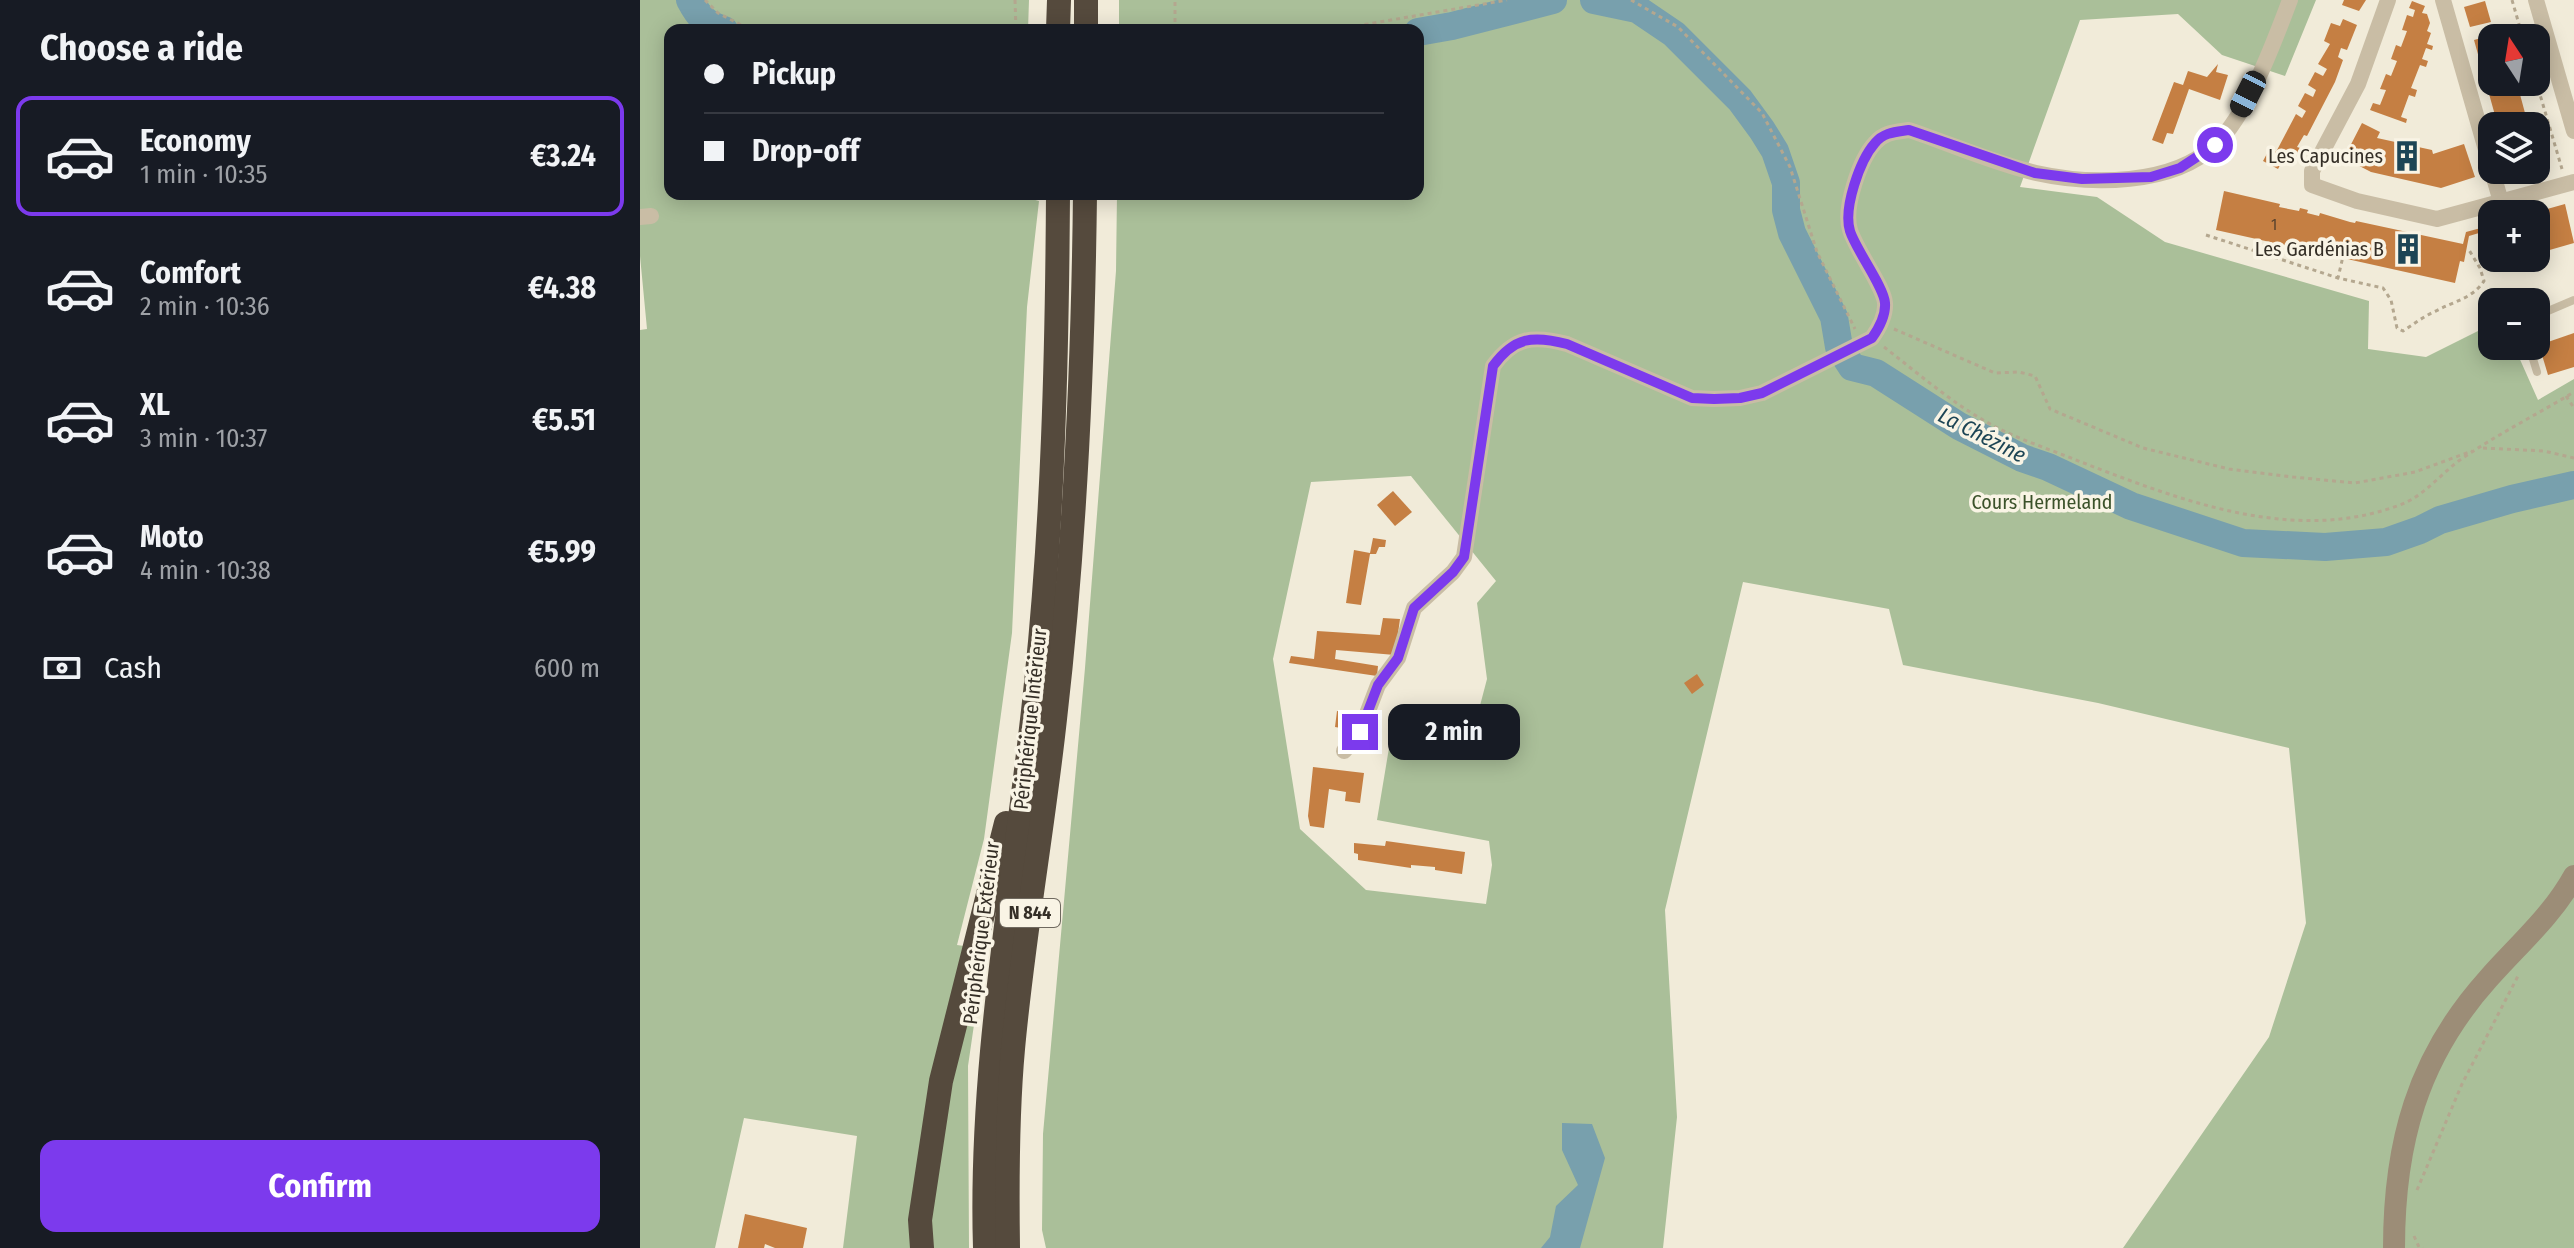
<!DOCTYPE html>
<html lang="en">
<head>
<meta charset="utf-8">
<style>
  :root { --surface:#171b24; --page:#20242c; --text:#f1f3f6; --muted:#9ea1a6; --line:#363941; --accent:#7c3aed }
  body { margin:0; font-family:"Fira Sans Condensed",sans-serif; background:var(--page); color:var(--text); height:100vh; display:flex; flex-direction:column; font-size:30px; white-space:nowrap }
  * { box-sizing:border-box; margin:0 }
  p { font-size:26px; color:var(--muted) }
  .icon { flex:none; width:44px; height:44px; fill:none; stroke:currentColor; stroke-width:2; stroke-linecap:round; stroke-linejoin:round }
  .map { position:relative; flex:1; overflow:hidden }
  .side { display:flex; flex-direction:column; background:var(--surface); width:640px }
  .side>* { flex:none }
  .banner { position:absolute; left:24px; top:24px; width:760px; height:176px; border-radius:16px; box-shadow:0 4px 20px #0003; display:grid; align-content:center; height:176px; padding:0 40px; background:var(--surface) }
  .needle { width:52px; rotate:348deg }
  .controls { position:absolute; left:1838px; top:24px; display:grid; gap:16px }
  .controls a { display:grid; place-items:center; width:72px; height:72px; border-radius:16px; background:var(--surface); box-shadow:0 4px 20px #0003; font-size:40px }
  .end { position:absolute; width:36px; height:36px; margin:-18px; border:10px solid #7c3aed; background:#fff; box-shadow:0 0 0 4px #fff }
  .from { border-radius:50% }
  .bubble { position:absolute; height:56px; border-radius:16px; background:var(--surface); box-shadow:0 4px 20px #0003; font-size:26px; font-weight:700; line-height:56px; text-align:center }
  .car { position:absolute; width:24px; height:48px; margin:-24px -12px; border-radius:10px; box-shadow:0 0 6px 2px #0007; background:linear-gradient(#222 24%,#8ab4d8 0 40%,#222 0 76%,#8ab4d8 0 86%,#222 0) }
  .banner b { display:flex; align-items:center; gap:28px; height:76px; font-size:30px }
  .banner b+b { border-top:2px solid var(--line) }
  .banner i { width:20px; height:20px; background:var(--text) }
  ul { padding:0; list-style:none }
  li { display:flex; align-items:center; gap:24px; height:120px; margin:0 16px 12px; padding:0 24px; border:4px solid transparent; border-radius:16px }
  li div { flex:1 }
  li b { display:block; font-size:30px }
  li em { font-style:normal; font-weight:700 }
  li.active { border-color:var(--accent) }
  li>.icon { width:72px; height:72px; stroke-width:1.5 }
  h2 { padding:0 40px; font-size:36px; line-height:96px }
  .pay { display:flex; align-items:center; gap:20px; height:88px; padding:0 40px; font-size:30px }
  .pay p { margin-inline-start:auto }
  .cta { display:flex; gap:16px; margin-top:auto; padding:16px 40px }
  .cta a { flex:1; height:92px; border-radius:16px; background:var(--accent); color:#fff; font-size:32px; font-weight:700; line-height:92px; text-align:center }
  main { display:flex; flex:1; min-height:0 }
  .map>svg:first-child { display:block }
  .green { fill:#aabf99; fill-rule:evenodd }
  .water { fill:#78a0ad }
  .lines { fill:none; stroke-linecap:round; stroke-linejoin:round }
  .river { stroke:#78a0ad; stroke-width:28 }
  .building { fill:#c57f43 }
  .path { stroke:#b4a78f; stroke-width:3; stroke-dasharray:4 4; stroke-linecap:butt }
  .lane { stroke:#c9bda5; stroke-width:8 }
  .street { stroke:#c9bda5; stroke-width:16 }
  .secondary { stroke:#9c8d77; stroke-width:22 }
  .highway { stroke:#554a3d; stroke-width:24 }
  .route { stroke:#7c3aed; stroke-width:10 }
  .labels { text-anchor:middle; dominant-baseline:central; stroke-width:7; stroke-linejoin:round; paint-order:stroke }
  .number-label { font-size:16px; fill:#58422d }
  .shield { fill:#f9f4e5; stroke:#6f695f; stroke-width:2 }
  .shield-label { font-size:18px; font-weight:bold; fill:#342e26 }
  .poi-label { font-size:20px; fill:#342e26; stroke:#f9f4e5; text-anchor:end }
  .park-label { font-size:20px; fill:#3b522a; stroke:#f9f4e5 }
  .street-label { font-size:20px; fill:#342e26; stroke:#f9f4e5 }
  .water-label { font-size:22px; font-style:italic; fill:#1d4555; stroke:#f9f4e5 }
</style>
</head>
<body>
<main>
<section class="side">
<h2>Choose a ride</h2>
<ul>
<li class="active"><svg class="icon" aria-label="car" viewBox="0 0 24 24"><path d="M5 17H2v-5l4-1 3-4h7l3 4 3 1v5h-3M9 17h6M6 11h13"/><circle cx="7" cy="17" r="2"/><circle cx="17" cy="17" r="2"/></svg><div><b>Economy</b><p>1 min · 10:35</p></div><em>€3.24</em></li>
<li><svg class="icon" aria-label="car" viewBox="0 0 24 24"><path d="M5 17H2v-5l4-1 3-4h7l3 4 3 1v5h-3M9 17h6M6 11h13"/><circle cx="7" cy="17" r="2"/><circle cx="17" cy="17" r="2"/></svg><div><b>Comfort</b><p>2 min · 10:36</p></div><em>€4.38</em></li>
<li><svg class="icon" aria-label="car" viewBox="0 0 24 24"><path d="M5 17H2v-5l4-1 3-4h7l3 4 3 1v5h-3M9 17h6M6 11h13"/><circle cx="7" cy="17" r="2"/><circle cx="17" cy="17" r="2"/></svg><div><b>XL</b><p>3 min · 10:37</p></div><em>€5.51</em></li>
<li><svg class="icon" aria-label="car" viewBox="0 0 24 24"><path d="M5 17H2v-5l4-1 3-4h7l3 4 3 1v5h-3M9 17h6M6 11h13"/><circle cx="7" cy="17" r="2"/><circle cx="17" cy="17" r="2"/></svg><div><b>Moto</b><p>4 min · 10:38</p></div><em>€5.99</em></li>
</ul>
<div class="pay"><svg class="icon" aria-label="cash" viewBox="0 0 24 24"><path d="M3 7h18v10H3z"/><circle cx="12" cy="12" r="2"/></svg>Cash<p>600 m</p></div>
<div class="cta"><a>Confirm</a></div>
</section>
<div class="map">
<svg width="1934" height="1248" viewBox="0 0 1934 1248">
  <rect width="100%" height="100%" fill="#f1ebd9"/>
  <g class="green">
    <path d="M0,0H389L388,30H30V194H381V196L399,201L387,307L372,633L344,839L317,945L345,949L328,1066L329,1248H203L217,1136L104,1118L75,1248H0V330L7,329L0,256Z"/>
    <path d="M479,0H1676L1645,76L1582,55L1538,14L1440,20L1380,187L1457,197L1525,242L1729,301L1728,349L1786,357L1852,324V346H1874L1898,400L1934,379V1248H1483L1629,1037L1666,923L1649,748L1458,703L1263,665L1249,609L1103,582L1025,910L1037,1117L1023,1248H406L402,1230L403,1134L445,668L476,271L477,194H778V30H479ZM771,476L856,581L837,603L847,679L832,736L754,718L737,820L849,841L852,865L846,904L726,890L660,829L633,659L671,482Z"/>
  </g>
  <path class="water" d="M922,1123L952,1124L965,1158L940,1248H901L910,1237L916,1206L938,1185L922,1150Z"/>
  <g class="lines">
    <g class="river">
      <path d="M50,0C59,17 65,24 84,30"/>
      <path d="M954,0L997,9L1034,34L1100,100L1122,130L1135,151L1146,183V210L1152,233L1194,317L1199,347L1212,367L1236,373L1319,426L1382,458L1408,467L1491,506L1603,543L1685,547L1746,542L1780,530L1800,520L1872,499L1934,485"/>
      <path d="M778,32L812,26L913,0"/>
    </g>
  </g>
  <g class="building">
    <path d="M1704,0H1726L1719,11L1702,5Z"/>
    <path d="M1772,1L1785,6L1782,13L1787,14L1790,23L1787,31L1791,33L1787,44L1793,46L1792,50L1786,48L1782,59L1788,61L1786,67L1780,65L1771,88L1777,90L1775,97L1769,95L1761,117L1767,119L1766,123L1730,110L1733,103L1740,105L1746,90L1740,89L1746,74L1751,76L1757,61L1751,59L1756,45L1761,47L1767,31L1762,30L1767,15L1773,17L1775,10L1769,8Z"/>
    <path d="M1845,1L1851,22L1830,27L1824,7Z"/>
    <path d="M1703,19L1717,25L1707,50L1701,48L1698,57L1703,60L1695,82L1667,136L1664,135L1657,147L1660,148L1653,161L1645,156L1638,169L1623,161L1630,148L1636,152L1656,114L1662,118L1666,111L1658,106L1665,93L1673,97L1676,90L1668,85L1675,72L1683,76L1687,69L1678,64L1690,44L1684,41L1691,23L1700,26Z"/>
    <path d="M1866,31L1868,38H1852V82H1880L1881,86L1878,87L1885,113L1888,112L1892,126H1858L1834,40Z"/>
    <path d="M1578,64L1576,72L1588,75L1580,100L1549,89L1533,134L1527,133L1523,144L1512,140L1534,82L1543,85L1548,71L1567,77Z"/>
    <path d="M1722,123L1740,132L1737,138L1792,150L1793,154L1824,144L1835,177L1801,188L1731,172L1704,158Z"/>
    <path d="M1584,191L1640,204L1639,207L1659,211L1660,208L1668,210L1667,213L1679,216L1680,213L1710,222L1715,223L1716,221L1823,244L1826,232L1852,225V258L1879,259L1849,267L1839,233L1829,236L1824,262L1820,261L1815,283L1707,259L1708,253L1685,248L1684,254L1576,230Z"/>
    <path d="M1925,204L1934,243L1896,254V212Z"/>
    <path d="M1934,333V367L1908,375L1899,345Z"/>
    <path d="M753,491L772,512L755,526L737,505Z"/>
    <path d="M733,538L746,540L745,547H739L736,554H730L721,605L706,603L714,550L730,553Z"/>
    <path d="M743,618L760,619L755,655L696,650L695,659L738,666L737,676L649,663L651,656L674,659L677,631L740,635Z"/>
    <path d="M1057,674L1064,685L1052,694L1044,683Z"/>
    <path d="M697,711L720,714L718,731L695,727Z"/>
    <path d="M673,767L724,773L720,803L705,801L706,792L689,789L684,828L670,826L668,816Z"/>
    <path d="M746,841L825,852L822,874L795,870V867L771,865V868L718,860V854L714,853V843L745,846Z"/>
    <path d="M105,1214L167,1228L163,1248H135L125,1244L124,1248H98Z"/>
  </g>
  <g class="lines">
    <g class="path">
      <path d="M65,0L78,13L111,30"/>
      <path d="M375,0L376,30"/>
      <path d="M991,0L1038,27L1122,113L1150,167L1177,252L1215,329"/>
      <path d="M1872,0L1883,38"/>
      <path d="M535,30V0"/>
      <path d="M693,30L867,0"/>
      <path d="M1896,81L1922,169"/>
      <path d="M1566,235L1698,278"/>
      <path d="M1704,252L1698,278L1743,288L1751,300L1757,328L1763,331C1774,324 1784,316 1796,311C1814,301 1832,299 1844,281L1840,268L1829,250"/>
      <path d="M1254,329L1355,373L1379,372L1395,376L1410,409L1503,448L1589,469L1653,477L1715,483L1775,472L1832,451"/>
      <path d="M1244,347C1279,374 1313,404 1352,425C1380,440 1412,450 1441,462C1540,500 1652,544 1757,506C1784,497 1798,476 1820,460C1856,435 1896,415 1934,392"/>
      <path d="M1926,396L1934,408"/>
      <path d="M1843,448L1904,451L1934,458"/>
      <path d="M1777,1190L1822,1084L1878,976"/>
      <path d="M1774,1236L1779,1247L1783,1248"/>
    </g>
    <g class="lane">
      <path d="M1896,316L1934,300"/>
      <path d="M1889,346L1897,372"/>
    </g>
    <g class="street">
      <path d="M1748,0L1718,84L1672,171V185L1717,201L1797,219L1934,182"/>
      <path d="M1803,0L1861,202"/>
      <path d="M1896,0L1934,131"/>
      <path d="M0,217L11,216"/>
      <path d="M704,751L720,732L738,685L758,658L774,608L813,572L824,557L853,366C874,337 893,335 927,344L1052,398L1074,399L1100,398L1122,393L1232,338C1239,328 1246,316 1245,303C1244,287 1216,250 1210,230C1203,208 1220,159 1235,143C1244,132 1256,132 1269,130C1311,144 1353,163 1396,173C1450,185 1532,186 1575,145C1608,114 1634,42 1650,0"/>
    </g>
    <path class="secondary" d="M1754,1248C1754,1144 1777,1058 1848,979C1878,945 1912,916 1934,876"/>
    <g class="highway">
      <path d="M446,0V30"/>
      <path d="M418,30L419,0"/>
      <path d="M282,1248L280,1220L301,1081L366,823"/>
      <path d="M345,1248C339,1058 377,872 396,683C413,520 417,357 418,194"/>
      <path d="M368,1248C367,1181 367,1115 373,1049C383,938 403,829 415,719C435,545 443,369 445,194"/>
    </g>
  </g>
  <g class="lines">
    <path class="route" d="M720,732L738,685L758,658L774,608L813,572L824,557L853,366C874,337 893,335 927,344L1052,398L1074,399L1100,398L1122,393L1232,338C1239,328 1246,316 1245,303C1244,287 1216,250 1210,231C1203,208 1220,160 1235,143C1244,132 1256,132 1269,130L1395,173L1442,179L1511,177L1540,168L1575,145"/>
  </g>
  <defs>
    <symbol id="building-bare" viewBox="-9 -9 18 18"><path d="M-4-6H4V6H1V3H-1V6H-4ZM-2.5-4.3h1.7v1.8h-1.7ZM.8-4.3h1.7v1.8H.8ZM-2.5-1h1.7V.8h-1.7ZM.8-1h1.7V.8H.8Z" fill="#1d4555" stroke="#f9f4e5" stroke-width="2.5" paint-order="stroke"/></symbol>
  </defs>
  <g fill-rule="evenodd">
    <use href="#building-bare" x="1745" y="134" width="44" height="44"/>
    <use href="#building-bare" x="1746" y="227" width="44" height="44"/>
  </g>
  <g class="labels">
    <g class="number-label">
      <text x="1634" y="224">1</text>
    </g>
    <rect class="shield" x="360" y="899" width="60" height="28" rx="6"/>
    <g class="shield-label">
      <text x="390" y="913">N 844</text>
    </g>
    <g class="poi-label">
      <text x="1743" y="156">Les Capucines</text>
      <text x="1744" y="249">Les Gardénias B</text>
    </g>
    <g class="park-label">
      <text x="1402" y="502">Cours Hermeland</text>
    </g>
    <g class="street-label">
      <text transform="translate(390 719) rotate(-84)">Périphérique Intérieur</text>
      <text transform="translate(341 933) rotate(-83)">Périphérique Extérieur</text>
    </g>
    <g class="water-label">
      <text transform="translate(1342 435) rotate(27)">La Chézine</text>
    </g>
  </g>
</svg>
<div class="controls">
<a><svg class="needle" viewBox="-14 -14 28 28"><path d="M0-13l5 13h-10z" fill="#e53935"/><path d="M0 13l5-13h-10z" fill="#9ea1a6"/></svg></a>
<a><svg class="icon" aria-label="layers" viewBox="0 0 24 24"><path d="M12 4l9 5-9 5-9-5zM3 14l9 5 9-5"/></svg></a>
<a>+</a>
<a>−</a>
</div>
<i class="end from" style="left:1575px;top:145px"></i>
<i class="end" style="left:720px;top:732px"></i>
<div class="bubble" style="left:748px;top:704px;width:132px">2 min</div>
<i class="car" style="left:1608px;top:94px;rotate:207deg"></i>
<div class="banner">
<b><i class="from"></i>Pickup</b>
<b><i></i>Drop-off</b>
</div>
</div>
</main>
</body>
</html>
